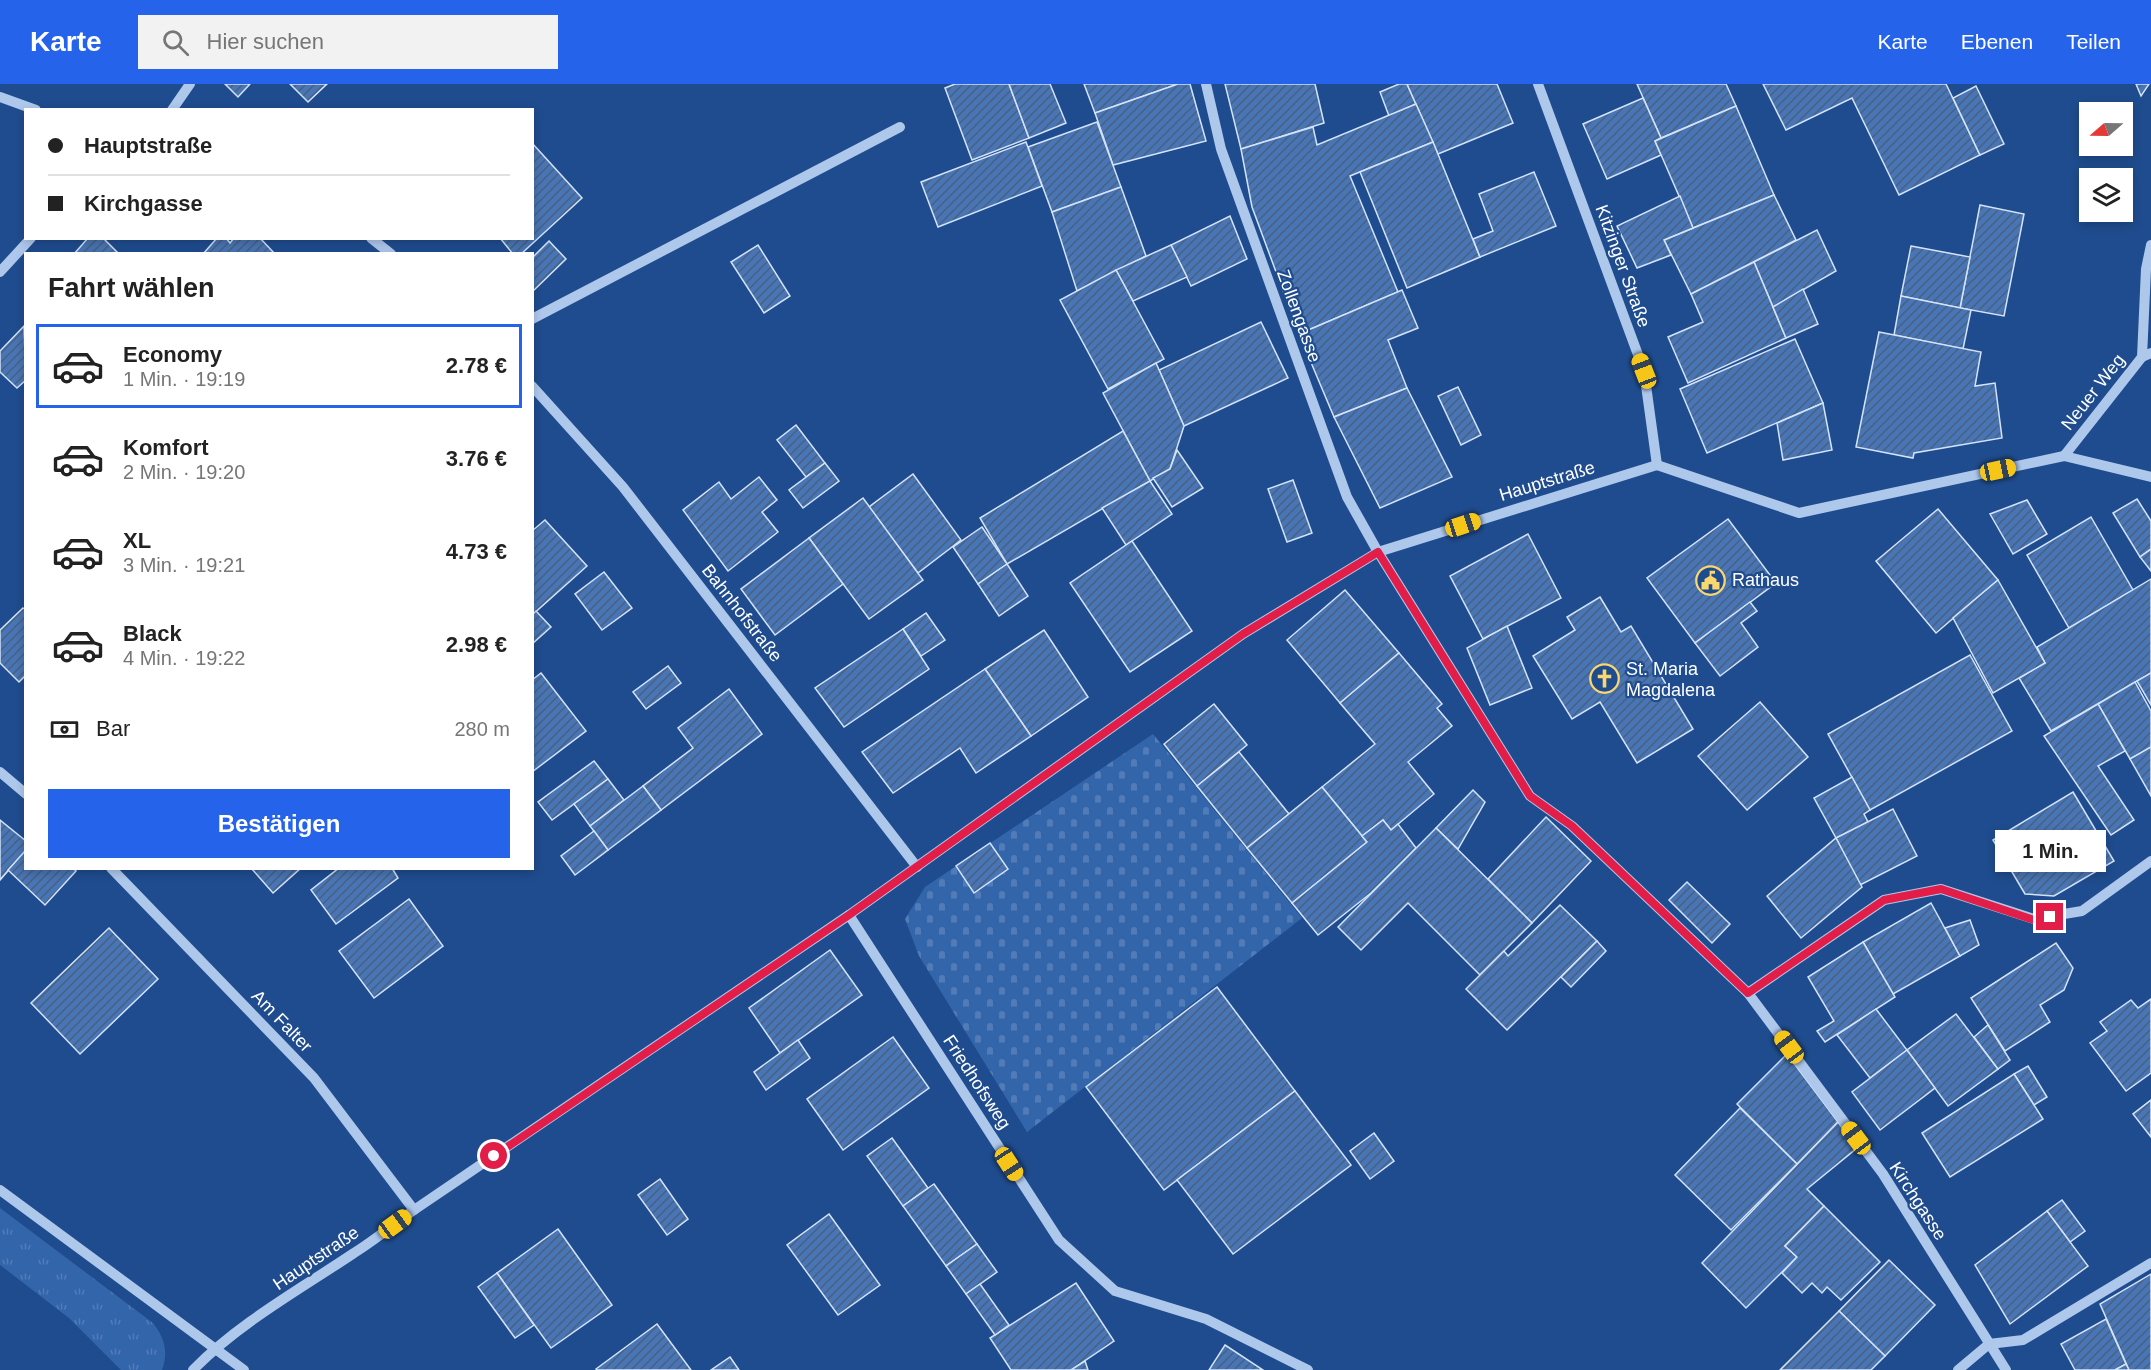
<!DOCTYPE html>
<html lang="de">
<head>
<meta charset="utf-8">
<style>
  :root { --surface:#fff; --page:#f2f2f2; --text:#222; --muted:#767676; --line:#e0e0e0; --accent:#2563eb }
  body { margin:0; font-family:Arial,sans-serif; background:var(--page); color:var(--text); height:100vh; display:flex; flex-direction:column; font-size:22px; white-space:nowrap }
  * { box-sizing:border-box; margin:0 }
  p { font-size:20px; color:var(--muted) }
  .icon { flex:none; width:33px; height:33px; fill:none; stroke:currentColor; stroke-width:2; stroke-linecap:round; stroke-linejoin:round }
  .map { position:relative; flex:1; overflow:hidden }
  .drawer { position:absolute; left:24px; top:168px; width:510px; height:618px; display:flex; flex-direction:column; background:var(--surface); border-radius:0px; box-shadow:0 3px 9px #0003 }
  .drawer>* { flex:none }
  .guide { position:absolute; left:24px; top:24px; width:510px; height:132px; border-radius:0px; box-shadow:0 3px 9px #0003; display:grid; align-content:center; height:132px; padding:0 24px; background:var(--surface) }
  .needle { width:39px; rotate:250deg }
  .buttons { position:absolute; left:2079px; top:18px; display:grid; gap:12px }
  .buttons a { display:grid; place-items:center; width:54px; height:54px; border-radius:0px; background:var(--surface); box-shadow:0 3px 9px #0003; font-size:30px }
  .end { position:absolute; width:27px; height:27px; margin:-14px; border:8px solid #e11d48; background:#fff; box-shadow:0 0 0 3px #fff }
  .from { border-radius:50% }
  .bubble { position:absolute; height:42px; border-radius:0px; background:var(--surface); box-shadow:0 3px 9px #0003; font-size:20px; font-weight:800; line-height:42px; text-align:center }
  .car { position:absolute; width:18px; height:36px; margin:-18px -9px; border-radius:8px; box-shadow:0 0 4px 2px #0007; background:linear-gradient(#f5c518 24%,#345 0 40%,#f5c518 0 76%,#345 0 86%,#f5c518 0) }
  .guide b { display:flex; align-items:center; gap:21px; height:57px; font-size:22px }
  .guide b+b { border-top:2px solid var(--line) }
  .guide i { width:15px; height:15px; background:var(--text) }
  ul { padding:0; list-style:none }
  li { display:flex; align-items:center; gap:18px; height:84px; margin:0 12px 9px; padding:0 12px; border:3px solid transparent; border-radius:0px }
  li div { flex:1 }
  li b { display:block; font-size:22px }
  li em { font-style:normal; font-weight:800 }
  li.selected { border-color:var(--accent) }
  li>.icon { width:54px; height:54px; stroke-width:1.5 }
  h2 { padding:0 24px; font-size:27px; line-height:72px }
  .pay { display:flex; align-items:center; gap:15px; height:66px; padding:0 24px; font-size:22px }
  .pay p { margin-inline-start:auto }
  .action { display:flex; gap:12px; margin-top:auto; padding:12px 24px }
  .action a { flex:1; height:69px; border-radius:0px; background:var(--accent); color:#fff; font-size:24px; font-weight:800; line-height:69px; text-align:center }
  header { display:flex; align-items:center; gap:36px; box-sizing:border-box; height:84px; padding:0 30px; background:var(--accent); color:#fff }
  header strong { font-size:28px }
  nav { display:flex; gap:33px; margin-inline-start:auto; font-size:21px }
  .search { width:420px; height:54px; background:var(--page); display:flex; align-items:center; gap:15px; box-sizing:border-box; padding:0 21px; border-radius:0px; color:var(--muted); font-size:22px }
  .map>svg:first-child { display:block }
  .grass { fill:url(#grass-tufts) }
  .cemetery { fill:url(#cemetery-stones) }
  .building { fill:url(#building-hatch); stroke:#d3e3f9; stroke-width:1.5 }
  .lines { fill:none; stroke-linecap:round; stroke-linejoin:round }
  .minor { stroke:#aec8ec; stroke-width:10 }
  .route { stroke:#e11d48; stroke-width:8 }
  .labels { text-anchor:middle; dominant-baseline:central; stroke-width:4.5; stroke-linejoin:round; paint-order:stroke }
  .street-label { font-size:18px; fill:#fff; stroke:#1f4c8e }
  .poi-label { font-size:18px; fill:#fff; stroke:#1f4c8e; text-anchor:start }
</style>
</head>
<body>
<header>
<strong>Karte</strong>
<div class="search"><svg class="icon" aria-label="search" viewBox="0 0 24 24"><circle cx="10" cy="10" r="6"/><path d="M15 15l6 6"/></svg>Hier suchen</div>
<nav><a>Karte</a><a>Ebenen</a><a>Teilen</a></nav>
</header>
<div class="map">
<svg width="2151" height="1286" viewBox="0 0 2151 1286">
  <defs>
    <pattern id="grass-tufts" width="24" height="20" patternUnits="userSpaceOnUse" patternTransform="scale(1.5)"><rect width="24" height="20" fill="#3365ab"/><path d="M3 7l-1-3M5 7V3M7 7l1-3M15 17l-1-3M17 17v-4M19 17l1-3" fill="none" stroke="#527cb8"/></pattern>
    <pattern id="cemetery-stones" width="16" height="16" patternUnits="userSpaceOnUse" patternTransform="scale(1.5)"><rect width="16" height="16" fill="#3365ab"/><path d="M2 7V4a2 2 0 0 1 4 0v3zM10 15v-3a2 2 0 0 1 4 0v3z" fill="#527cb8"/></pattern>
    <pattern id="building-hatch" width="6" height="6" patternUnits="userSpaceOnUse" patternTransform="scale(1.5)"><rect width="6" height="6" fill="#4875b5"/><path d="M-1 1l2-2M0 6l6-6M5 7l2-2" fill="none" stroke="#4a6080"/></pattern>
  </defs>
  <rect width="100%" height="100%" fill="#1f4c8e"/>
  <path class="grass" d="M0,1124L153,1239C164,1253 169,1268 162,1286H121L69,1234L0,1181Z"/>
  <path class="cemetery" d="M1153,650L1302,834L1027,1048L919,872L905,835L925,803Z"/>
  <g class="building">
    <path d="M225,0H250L238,13Z"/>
    <path d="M290,0H327L308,18Z"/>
    <path d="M955,0H1009L1029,54L972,76L945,4Z"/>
    <path d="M1009,0H1050L1066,39L1029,54Z"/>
    <path d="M1084,0H1178L1095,29Z"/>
    <path d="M1178,0H1190L1206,57L1113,81L1095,29Z"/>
    <path d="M1225,0H1315L1324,39L1241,65Z"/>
    <path d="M1399,0H1407L1416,20L1389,32L1380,8Z"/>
    <path d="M1407,0H1497L1513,39L1438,70Z"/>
    <path d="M1637,0H1726L1736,22L1661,54Z"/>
    <path d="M1763,0H1946L1980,71L1899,111L1852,14L1786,46Z"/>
    <path d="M2136,0H2149L2141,12Z"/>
    <path d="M1976,2L2004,60L1980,71L1953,14Z"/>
    <path d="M1643,14L1661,54L1655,57L1661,71L1607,95L1583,40Z"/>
    <path d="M1416,20L1433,58L1350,92L1398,208L1299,250L1252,123L1241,65L1313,43L1317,61Z"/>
    <path d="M1736,22L1774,111L1693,144L1655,57Z"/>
    <path d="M1097,38L1121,103L1052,128L1028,63Z"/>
    <path d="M1026,58L1042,102L938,143L921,98Z"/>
    <path d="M1433,58L1480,173L1407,204L1360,88Z"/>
    <path d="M532,59L582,114L521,170H513L500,154H532Z"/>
    <path d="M1534,88L1556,142L1480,173L1473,155L1493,147L1479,110Z"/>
    <path d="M1121,103L1146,172L1077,207L1052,128Z"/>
    <path d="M1774,111L1796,156L1691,210L1664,156Z"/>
    <path d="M1680,112L1693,144L1664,156L1671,171L1637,184L1617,142Z"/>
    <path d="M1980,121L2024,130L2004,232L1960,224Z"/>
    <path d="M1230,132L1247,175L1191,202L1171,161Z"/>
    <path d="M1817,146L1836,187L1773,223L1754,178Z"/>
    <path d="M88,154H103L119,170H74Z"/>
    <path d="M217,154H226L230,159L234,154H260L275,170H203Z"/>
    <path d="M549,157L566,175L532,208V174Z"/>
    <path d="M758,161L790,212L764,229L731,178Z"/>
    <path d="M1171,161L1187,193L1133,217L1116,186Z"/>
    <path d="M1911,162L1970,173L1960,224L1901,212Z"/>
    <path d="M1754,178L1786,254L1688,299L1668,253L1703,238L1691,210Z"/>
    <path d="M1116,186L1164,275L1108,305L1060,216Z"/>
    <path d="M1803,205L1818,240L1786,254L1773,223Z"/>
    <path d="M1402,206L1418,244L1388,256L1407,304L1334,333L1299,250Z"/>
    <path d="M1901,212L1971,226L1963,265L1894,251Z"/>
    <path d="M1261,238L1288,294L1184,342L1159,286Z"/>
    <path d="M24,242L26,296L17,304L0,288V267Z"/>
    <path d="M1879,248L1981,268L1975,302L1995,299L2002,354L1914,369L1913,374L1856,363Z"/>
    <path d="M1795,255L1823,319L1707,369L1680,305Z"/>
    <path d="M1156,279L1184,342L1170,385L1150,397L1103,309Z"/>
    <path d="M1458,303L1481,351L1461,361L1438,312Z"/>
    <path d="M1407,304L1452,393L1380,424L1334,333Z"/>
    <path d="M1823,319L1832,366L1783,376L1777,339Z"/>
    <path d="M796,341L825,379L806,393L777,356Z"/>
    <path d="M1123,347L1150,397L1007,480L980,434Z"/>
    <path d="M1177,366L1203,404L1172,423L1153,394L1170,385Z"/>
    <path d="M825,379L839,397L803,424L789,406Z"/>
    <path d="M913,390L961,456L918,489L869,423Z"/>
    <path d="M759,393L777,416L762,428L778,448L728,487L683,426L719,398L731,415Z"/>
    <path d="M1293,396L1312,449L1287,458L1268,405Z"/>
    <path d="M1150,397L1172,430L1126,461L1102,424Z"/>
    <path d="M863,414L923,496L869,535L809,454Z"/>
    <path d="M2137,415L2151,437V465L2140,473L2113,429Z"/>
    <path d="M2027,416L2047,450L2013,470L1990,430Z"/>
    <path d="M1938,425L1998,496L1936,549L1876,477Z"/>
    <path d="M2091,433L2133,506L2069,544L2027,471Z"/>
    <path d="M1728,435L1776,499L1695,559L1647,494Z"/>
    <path d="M545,436L587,482L532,531V447Z"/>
    <path d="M982,443L1007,480L978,500L953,463Z"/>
    <path d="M1528,450L1561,514L1483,555L1450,492Z"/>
    <path d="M809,454L843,500L775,551L741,505Z"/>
    <path d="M1132,457L1192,547L1130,588L1070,499Z"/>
    <path d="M2151,465V487L2140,473Z"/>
    <path d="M1007,480L1028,512L999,532L978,500Z"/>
    <path d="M604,488L632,524L602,546L575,510Z"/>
    <path d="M2151,495V589L2051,647L2019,594L2045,579L2037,563Z"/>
    <path d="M1998,496L2045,579L1993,609L1953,534Z"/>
    <path d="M1345,506L1399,569L1340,619L1287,556Z"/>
    <path d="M1600,513L1621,548L1631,542L1693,645L1637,679L1600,618L1572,635L1533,572L1575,546L1567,533Z"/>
    <path d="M1750,518L1757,527L1741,539L1758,563L1720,592L1695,559Z"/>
    <path d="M23,524L26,526V591L19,598L0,579V546Z"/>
    <path d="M536,527L551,543L532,560V531Z"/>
    <path d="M926,529L945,556L921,572L903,545Z"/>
    <path d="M1507,542L1532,604L1490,621L1467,564Z"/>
    <path d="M903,545L929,585L844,643L815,604Z"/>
    <path d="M1044,546L1088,613L1031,652L985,585Z"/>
    <path d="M1399,569L1442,620L1437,624L1452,642L1408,678L1434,710L1391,746L1383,736L1362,752L1322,703L1375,660L1340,619Z"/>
    <path d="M1970,571L2012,647L1870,726L1828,650Z"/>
    <path d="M668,582L681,599L646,625L633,608Z"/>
    <path d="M985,585L1031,652L976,689L960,664L893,709L862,668Z"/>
    <path d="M541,589L586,647L532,688V596Z"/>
    <path d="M2151,589V621L2137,597Z"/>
    <path d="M2135,598L2151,627V663L2130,675L2098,620Z"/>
    <path d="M729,605L762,650L661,726L643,702L693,664L678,644Z"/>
    <path d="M1760,618L1808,673L1747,726L1698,672Z"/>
    <path d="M1214,620L1247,661L1197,702L1164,660Z"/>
    <path d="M2098,620L2125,667L2098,682L2134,736L2111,751L2044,652Z"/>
    <path d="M2151,663V712L2130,675Z"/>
    <path d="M1239,668L1289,730L1247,764L1197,702Z"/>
    <path d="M594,677L608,695L552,736L538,718Z"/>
    <path d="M1852,693L1870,726L1864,730L1868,738L1836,754L1814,714Z"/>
    <path d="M608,695L624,716L590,742L574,720Z"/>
    <path d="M643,702L661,726L608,766L590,742Z"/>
    <path d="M1322,703L1367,758L1292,819L1247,764Z"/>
    <path d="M1473,706L1485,718L1458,765L1436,744Z"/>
    <path d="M2073,708L2114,777L2054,812L2025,810L1993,756Z"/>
    <path d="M1893,725L1917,772L1860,801L1836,754Z"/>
    <path d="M1546,733L1591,777L1532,839L1488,795Z"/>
    <path d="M0,736L26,757V766L0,796Z"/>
    <path d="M1383,736L1391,746L1398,740L1416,764L1371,809L1318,851L1292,819L1367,758L1362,752Z"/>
    <path d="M1436,744L1532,839L1480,891L1408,819L1361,866L1338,843Z"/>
    <path d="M594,747L608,766L575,791L561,772Z"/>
    <path d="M1836,754L1862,803L1801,854L1767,812Z"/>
    <path d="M990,759L1008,785L974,809L956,782Z"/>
    <path d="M26,766V784H73L76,787L45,821L8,786Z"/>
    <path d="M251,784H301L273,809Z"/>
    <path d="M339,784H392L398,794L336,840L311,806Z"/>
    <path d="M1687,798L1730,840L1712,859L1669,816Z"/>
    <path d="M409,815L443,862L374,914L339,867Z"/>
    <path d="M1931,819L1960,872L1893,910L1863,858Z"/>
    <path d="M1560,821L1597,857L1507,946L1466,905L1504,867L1508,872Z"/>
    <path d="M1970,836L1979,861L1960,872L1945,844Z"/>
    <path d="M109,844L158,895L80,970L31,919Z"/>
    <path d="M1597,857L1606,867L1571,903L1561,893Z"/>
    <path d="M1863,858L1895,913L1825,958L1817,947L1834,937L1808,893Z"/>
    <path d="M2056,859L2073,884L2064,906L2040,921L2050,938L2005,967L1971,914Z"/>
    <path d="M830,866L862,911L780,969L749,924Z"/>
    <path d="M1217,903L1295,1007L1164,1106L1086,1003Z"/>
    <path d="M2151,915V989L2126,1007L2090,959L2107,947L2100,938L2131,916L2138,924Z"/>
    <path d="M1876,925L1907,966L1870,994L1837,951Z"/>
    <path d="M1956,930L1998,985L1948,1022L1907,966Z"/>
    <path d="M1988,941L2010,976L1998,985L1974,953Z"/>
    <path d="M893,953L929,1004L843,1066L807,1015Z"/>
    <path d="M798,956L810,974L766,1006L754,988Z"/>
    <path d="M1907,966L1935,1004L1880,1046L1852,1008Z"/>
    <path d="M1787,970L1838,1038L1797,1080L1737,1020Z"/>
    <path d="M2028,982L2047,1013L2034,1021L2014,990Z"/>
    <path d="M2014,990L2043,1035L1950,1093L1922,1049Z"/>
    <path d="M1295,1007L1351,1081L1233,1170L1177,1096Z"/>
    <path d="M2151,1016V1053L2133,1030Z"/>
    <path d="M1740,1024L1797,1080L1731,1146L1675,1091Z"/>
    <path d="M1838,1038L1857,1064L1807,1105L1824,1122L1785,1162L1797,1173L1746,1224L1702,1179Z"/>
    <path d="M1374,1049L1394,1077L1370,1095L1350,1067Z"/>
    <path d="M892,1054L928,1104L903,1122L867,1072Z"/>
    <path d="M660,1095L688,1135L667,1151L638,1111Z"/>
    <path d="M934,1100L977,1160L946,1182L903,1122Z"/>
    <path d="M2062,1116L2085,1147L2070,1158L2047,1127Z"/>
    <path d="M1824,1122L1880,1178L1841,1216L1827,1203L1822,1209L1812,1199L1802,1209L1782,1189L1797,1173L1785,1162Z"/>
    <path d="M2047,1127L2088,1182L2010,1240L1975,1181Z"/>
    <path d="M829,1130L880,1201L838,1231L787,1161Z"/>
    <path d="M558,1145L612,1221L551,1264L497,1189Z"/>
    <path d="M977,1160L997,1188L966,1210L946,1182Z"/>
    <path d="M1889,1176L1935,1221L1885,1272L1839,1227Z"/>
    <path d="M497,1189L534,1241L515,1254L478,1203Z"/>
    <path d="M2151,1190V1286H2129L2100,1220Z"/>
    <path d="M1076,1199L1114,1257L1071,1286H1011L990,1254Z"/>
    <path d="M980,1200L1009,1241L995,1251L966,1210Z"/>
    <path d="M1839,1227L1885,1272L1871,1286H1780Z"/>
    <path d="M2106,1235L2126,1280L2115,1286H2075L2061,1260Z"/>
    <path d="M657,1240L691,1286H597L596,1285Z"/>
    <path d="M1225,1261L1263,1286H1209Z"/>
    <path d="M730,1273L739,1286H711Z"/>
    <path d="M1085,1277L1088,1286H1071Z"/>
    <path d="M2126,1280L2129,1286H2115Z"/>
  </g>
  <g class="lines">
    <g class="minor">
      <path d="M1206,0L1221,65L1347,413L1378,468L1530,712L1572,742L1748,909L1883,1090L2006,1286"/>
      <path d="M1538,0L1644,287L1657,381"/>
      <path d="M0,13L36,26"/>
      <path d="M172,26L190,0"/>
      <path d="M371,154L391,170"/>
      <path d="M0,188L31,154"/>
      <path d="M532,235L900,43"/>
      <path d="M2142,273L2146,185L2151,161"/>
      <path d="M532,302L623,403L917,783"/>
      <path d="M2064,372L2142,273L2151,269"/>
      <path d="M0,688L26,710"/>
      <path d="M111,784L314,994L414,1126"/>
      <path d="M849,831L1059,1156L1115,1207L1206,1235L1308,1286"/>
      <path d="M1748,909L1884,816L1941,805L2034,835L2082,827L2151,777"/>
      <path d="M0,1106L244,1286"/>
      <path d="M1989,1260L2023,1256L2151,1179"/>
      <path d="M193,1286C239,1239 299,1206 354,1169C375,1156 394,1140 414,1126L849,831L1243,550L1378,468L1657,381L1799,429L2064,372L2151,393"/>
      <path d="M1958,1286L1989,1260"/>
    </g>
  </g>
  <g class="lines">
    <path class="route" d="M494,1072L849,831L1243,550L1378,468L1530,712L1572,742L1748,909L1884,816L1941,805L2034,836L2050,833"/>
  </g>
  <defs>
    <symbol id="civic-ring" viewBox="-11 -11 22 22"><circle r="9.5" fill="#1f4c8e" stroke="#fad66e" stroke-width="1.5"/><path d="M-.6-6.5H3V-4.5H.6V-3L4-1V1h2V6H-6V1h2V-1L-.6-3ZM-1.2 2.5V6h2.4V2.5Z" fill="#fad66e"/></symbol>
    <symbol id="church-ring" viewBox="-11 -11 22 22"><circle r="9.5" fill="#1f4c8e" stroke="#fad66e" stroke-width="1.5"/><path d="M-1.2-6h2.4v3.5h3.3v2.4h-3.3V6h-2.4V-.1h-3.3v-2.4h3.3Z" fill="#fad66e"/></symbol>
  </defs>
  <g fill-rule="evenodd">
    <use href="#civic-ring" x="1694" y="480" width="33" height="33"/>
    <use href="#church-ring" x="1588" y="578" width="33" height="33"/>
  </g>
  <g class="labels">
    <g class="street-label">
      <text transform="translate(1623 182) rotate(70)">Kitzinger Straße</text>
      <text transform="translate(1299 232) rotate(70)">Zollengasse</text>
      <text transform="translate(2093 308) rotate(-52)">Neuer Weg</text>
      <text transform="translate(1547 397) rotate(-17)">Hauptstraße</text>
      <text transform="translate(742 529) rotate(52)">Bahnhofstraße</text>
      <text transform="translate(282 937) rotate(46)">Am Falter</text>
      <text transform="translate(977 998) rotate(57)">Friedhofsweg</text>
      <text transform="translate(1918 1117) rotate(57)">Kirchgasse</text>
      <text transform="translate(316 1174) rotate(-34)">Hauptstraße</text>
    </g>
    <g class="poi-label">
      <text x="1732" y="496">Rathaus</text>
      <text x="1626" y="585">St. Maria<tspan x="1626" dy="21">Magdalena</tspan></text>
    </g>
  </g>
</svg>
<div class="buttons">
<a><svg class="needle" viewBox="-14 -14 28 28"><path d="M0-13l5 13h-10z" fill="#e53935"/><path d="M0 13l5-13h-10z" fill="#767676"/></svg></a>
<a><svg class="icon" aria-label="layers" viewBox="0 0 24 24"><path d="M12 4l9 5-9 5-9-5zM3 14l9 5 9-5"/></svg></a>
</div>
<i class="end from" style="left:494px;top:1072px"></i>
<i class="end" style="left:2050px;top:833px"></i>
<div class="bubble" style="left:1995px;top:746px;width:111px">1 Min.</div>
<i class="car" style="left:1644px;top:287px;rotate:339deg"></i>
<i class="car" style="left:1998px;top:386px;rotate:78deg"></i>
<i class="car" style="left:1463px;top:441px;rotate:72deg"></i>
<i class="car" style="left:1789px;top:963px;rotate:323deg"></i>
<i class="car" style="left:1856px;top:1054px;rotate:323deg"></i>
<i class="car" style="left:1009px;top:1080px;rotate:147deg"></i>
<i class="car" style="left:395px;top:1140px;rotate:54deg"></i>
<div class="guide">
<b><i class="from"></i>Hauptstraße</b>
<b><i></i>Kirchgasse</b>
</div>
<section class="drawer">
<h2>Fahrt wählen</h2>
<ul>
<li class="selected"><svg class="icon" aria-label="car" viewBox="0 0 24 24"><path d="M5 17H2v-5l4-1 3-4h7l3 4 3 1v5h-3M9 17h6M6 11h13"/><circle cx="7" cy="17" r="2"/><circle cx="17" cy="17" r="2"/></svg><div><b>Economy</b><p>1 Min. · 19:19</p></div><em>2.78 €</em></li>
<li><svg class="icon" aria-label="car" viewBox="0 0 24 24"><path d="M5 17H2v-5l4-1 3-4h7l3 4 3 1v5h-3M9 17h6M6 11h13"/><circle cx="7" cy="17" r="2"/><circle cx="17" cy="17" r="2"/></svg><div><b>Komfort</b><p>2 Min. · 19:20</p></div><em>3.76 €</em></li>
<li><svg class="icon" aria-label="car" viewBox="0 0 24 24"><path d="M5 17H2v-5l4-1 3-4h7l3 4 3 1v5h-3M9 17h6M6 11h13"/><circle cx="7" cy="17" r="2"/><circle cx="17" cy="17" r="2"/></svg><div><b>XL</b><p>3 Min. · 19:21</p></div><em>4.73 €</em></li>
<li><svg class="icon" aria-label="car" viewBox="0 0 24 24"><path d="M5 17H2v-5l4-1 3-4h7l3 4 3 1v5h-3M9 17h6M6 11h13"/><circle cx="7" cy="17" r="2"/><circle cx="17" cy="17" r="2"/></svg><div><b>Black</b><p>4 Min. · 19:22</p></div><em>2.98 €</em></li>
</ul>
<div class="pay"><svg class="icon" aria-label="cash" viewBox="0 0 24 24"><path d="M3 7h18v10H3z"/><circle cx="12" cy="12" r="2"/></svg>Bar<p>280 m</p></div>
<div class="action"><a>Bestätigen</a></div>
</section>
</div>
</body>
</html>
